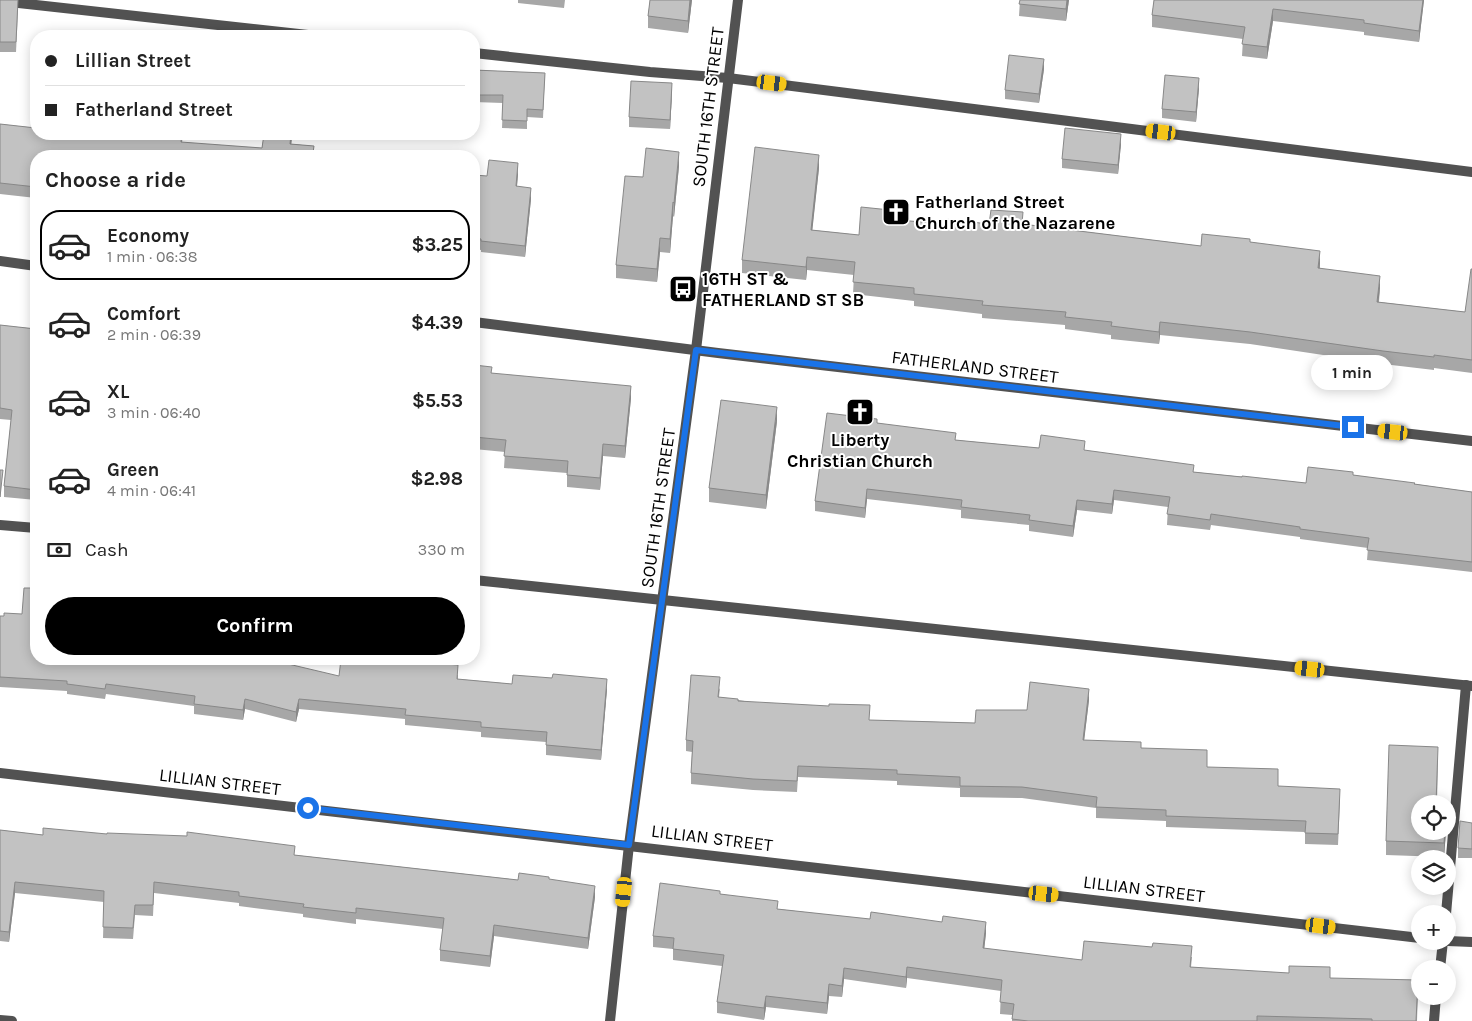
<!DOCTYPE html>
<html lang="en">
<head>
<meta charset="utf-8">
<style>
  :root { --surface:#fff; --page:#f6f6f6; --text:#222; --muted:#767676; --line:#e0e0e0; --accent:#000 }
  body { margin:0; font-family:Karla,sans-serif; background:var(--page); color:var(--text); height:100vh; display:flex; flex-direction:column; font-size:19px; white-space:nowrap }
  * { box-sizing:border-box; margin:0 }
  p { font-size:16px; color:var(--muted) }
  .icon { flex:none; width:28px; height:28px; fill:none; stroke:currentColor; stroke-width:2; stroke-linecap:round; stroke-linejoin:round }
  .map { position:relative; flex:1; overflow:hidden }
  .drawer { position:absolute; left:30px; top:150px; width:450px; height:515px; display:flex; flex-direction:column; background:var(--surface); border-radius:20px; box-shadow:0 2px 12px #0003 }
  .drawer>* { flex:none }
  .banner { position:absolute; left:30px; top:30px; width:450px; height:110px; border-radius:20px; box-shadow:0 2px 12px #0003; display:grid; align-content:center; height:110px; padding:0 15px; background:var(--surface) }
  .fabs { position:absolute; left:1411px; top:795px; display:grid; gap:10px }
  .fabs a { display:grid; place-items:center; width:45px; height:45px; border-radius:50%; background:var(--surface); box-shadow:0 2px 12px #0003; font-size:25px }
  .end { position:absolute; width:22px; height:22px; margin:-11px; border:6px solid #1a73e8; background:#fff; box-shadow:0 0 0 2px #fff }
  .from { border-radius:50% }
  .bubble { position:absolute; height:35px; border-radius:18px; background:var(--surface); box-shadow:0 2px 12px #0003; font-size:16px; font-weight:700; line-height:35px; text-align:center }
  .car { position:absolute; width:15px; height:30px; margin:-15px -8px; border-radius:6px; box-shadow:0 0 4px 1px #0007; background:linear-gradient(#f5c518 24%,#345 0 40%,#f5c518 0 76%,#345 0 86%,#f5c518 0) }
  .banner b { display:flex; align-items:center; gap:18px; height:48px; font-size:19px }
  .banner b+b { border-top:1px solid var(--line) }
  .banner i { width:12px; height:12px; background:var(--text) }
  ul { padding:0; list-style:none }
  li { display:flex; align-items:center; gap:15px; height:70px; margin:0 10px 8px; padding:0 5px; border:2px solid transparent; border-radius:20px }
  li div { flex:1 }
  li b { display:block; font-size:19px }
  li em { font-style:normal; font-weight:700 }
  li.current { border-color:var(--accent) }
  li>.icon { width:45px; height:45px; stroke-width:1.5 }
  h2 { padding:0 15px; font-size:22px; line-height:60px }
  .pay { display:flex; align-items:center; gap:12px; height:55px; padding:0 15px; font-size:19px }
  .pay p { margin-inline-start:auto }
  .button { display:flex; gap:10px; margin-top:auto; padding:10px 15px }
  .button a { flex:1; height:58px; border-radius:30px; background:var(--accent); color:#fff; font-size:20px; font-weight:700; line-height:58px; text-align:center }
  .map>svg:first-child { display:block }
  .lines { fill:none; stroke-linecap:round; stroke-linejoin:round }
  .service { stroke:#525252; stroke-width:10 }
  .minor { stroke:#525252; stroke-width:10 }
  .wall { fill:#a7a7a7 }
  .shaded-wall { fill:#888 }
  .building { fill:#c2c2c2; stroke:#888 }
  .route { stroke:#1a73e8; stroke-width:6 }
  .labels { text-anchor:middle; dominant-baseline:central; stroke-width:4; stroke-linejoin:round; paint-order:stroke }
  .street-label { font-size:18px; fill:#000; stroke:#fff }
  .poi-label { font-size:18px; font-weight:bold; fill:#000; stroke:#fff; text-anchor:start }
</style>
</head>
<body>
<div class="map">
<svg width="1472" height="1021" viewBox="0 0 1472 1021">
  <rect width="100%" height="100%" fill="#fff"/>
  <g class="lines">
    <g class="service">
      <path d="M0,1L317,36"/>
      <path d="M474,53L650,72L728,78L1472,172"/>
      <path d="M0,525L36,528"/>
      <path d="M474,580L1472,686"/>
      <path d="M1446,914L1466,685"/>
      <path d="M1440,969L1443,941"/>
      <path d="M0,1020L12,1021"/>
      <path d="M1434,1021L1436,996"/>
    </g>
    <g class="minor">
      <path d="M0,261L36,266"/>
      <path d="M474,322L718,353L1472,441"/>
      <path d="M0,773L1420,938"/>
      <path d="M1448,941L1472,942"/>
      <path d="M610,1021L629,845L696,350L738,0"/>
    </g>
  </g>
  <g class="wall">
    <path d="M0,0L18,10L16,52H0Z"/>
    <path d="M518,0H565L564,8L518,3Z"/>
    <path d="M650,0H692L688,33L648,28V16Z"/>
    <path d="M1020,0H1069L1066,21L1019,16Z"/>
    <path d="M1152,0H1424L1419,42L1364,35V32L1273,21L1267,59L1242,56L1243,39L1152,27V15L1154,0Z"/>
    <path d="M1044,69L1039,103L1005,99V90Z"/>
    <path d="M474,70L545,73L543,118L527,117V129L502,128L503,103L474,102Z"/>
    <path d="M1199,88L1196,122L1162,118V109Z"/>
    <path d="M672,93L670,129L629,127V117Z"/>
    <path d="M0,124L36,128V134H183L182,143L262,148L264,134H292L291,144L314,146V153L341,156H36V198L0,194Z"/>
    <path d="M1121,144L1118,174L1062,168V159Z"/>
    <path d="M679,166L674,217L673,216L670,253L660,252L657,282L616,278V265L643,177Z"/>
    <path d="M819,168L812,230L859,235L900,220L944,224H1023L1201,246L1250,242L1320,264V268L1380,288L1379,302L1465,312L1472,269V373L1434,368V370L1383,364L1250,344L1160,335L1159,344L1111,339V335L1065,329V325L982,318V314L914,306V301L853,294L854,275L807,270L806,280L742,273V260Z"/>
    <path d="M518,174L517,186L531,199L525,257L481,252V250L474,249V175L487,176Z"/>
    <path d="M0,325L36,329V500L4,497V486L11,420L0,419Z"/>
    <path d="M474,365L492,373L631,398L625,458L603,456L600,490L567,487V473L504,468L505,452L474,449Z"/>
    <path d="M777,421L766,509L709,502V488Z"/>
    <path d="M877,423L956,440L1039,448L1085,451L1194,472L1306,483L1353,475L1415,484L1472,492V572L1367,560L1368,548L1300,539V537L1211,525L1210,530L1167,525L1168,507L1114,500L1112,514L1077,510L1073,537L1029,531V525L961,518V510L867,499L865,518L815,511V501Z"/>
    <path d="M22,614L36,659L339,676L458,675V679L512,684L607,689L601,760L546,755V742L481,737V732L405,725V719L299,709L296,722L245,709L243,720L194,714V706L106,694L105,699L67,694V691L0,687V616H4Z"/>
    <path d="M720,688L719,697L869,720L975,723L1027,710L1089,700L1084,740L1141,748L1207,767L1278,786L1340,800L1338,845L1305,844V832L1166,827V821L1096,818V808L1022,798L960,797V788L897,785V781L798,777L797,792L753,790L691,784V773L692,752L686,751V740Z"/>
    <path d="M1438,761L1437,804H1420L1446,831L1444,857L1386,855V841Z"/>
    <path d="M1472,823V858H1458V848Z"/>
    <path d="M0,830L43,835L295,855L518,880H549L595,897L588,949L494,936L490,967L440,961V950L443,929L356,919V924L303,917V914L239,906V903L154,893L153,916L135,915L133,939L103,938L104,902L15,893L9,942L0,941Z"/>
    <path d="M720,894L778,909L986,933L984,949L1082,960L1192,957L1191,967L1330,978L1418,992L1417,1021H1012V1015L1000,1014L1001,991L907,978L906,988L844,979L842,997L829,996L827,1014L766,1007L764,1020L717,1013V1002L722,966L673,960V949L653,947V936Z"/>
  </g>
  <g class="shaded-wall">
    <path d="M690,0H692L688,33V21Z"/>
    <path d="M1067,0H1069L1066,21V9Z"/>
    <path d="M1423,0H1424L1419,42V31Z"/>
    <path d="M1273,9V21L1267,59V47Z"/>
    <path d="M1044,59V69L1039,103V94Z"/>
    <path d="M1199,78V88L1196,122V112Z"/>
    <path d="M672,83V93L670,129V120Z"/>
    <path d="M291,134H292V138L290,155V144Z"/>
    <path d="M1121,134V144L1118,174V165Z"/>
    <path d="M679,152V166L674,217V203Z"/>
    <path d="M819,155V168L811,243V230Z"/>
    <path d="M518,163V174L516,197V186Z"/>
    <path d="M531,188V199L525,257V246Z"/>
    <path d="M673,202V216L670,253V239Z"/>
    <path d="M660,238V252L657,282V269Z"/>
    <path d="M1320,251V264L1318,281V268Z"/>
    <path d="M807,257V270L806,280V267Z"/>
    <path d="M1380,276V288L1377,314V302Z"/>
    <path d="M1160,322V335L1159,344V332Z"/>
    <path d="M631,386V398L625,458V446Z"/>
    <path d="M777,407V421L766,509V495Z"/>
    <path d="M603,444V456L600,490V478Z"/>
    <path d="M867,489V499L865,518V508Z"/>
    <path d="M1114,490V500L1112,514V504Z"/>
    <path d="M1077,500V510L1073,537V526Z"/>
    <path d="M607,679V689L601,760V750Z"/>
    <path d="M1089,689V700L1083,750V740Z"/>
    <path d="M245,699V709L243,720V710Z"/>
    <path d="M299,699V709L296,722V712Z"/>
    <path d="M1445,831H1446L1444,857V843Z"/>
    <path d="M15,882V893L9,942V932Z"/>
    <path d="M595,886V897L588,949V938Z"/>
    <path d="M986,922V933L983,960V948Z"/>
    <path d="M494,925V936L490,967V956Z"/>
    <path d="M907,967V978L906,988V977Z"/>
    <path d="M844,968V979L842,997V986Z"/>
    <path d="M829,984V996L827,1014V1003Z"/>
    <path d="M766,996V1007L764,1020V1008Z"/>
  </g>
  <g class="building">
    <path d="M0,0H18L16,42H0Z"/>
    <path d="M650,0H690L688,21L648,16Z"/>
    <path d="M1020,0H1067L1066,9L1019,4Z"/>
    <path d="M1154,0H1423L1419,31L1364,23V20L1273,9L1267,47L1242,44L1245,27L1152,15Z"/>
    <path d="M1009,55L1044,59L1039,94L1005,90Z"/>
    <path d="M474,70L545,73L543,110L527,109V121L502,120L503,95H474Z"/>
    <path d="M1165,75L1199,78L1196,112L1162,109Z"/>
    <path d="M631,81L672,83L670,120L629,117Z"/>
    <path d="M0,124L36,128V134H182L181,142L262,148L264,134H291L290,144L314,146L313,153L341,156H36V187L0,183Z"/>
    <path d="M1065,128L1121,134L1118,165L1062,159Z"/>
    <path d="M755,147L819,155L811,230L859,235L861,207L900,211L899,220L944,224L945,219L989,224L991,210L1023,212L1022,224L1201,246L1202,234L1250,239V242L1320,251L1318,268L1380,276L1377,302L1465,312L1471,269H1472V360L1434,355V357L1383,351L1250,332L1160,322L1159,332L1111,326L1112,322L1065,317L1066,312L982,305L983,301L914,294V288L853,282L855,262L807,257L806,267L742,260Z"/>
    <path d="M646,148L679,152L674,203L673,202L670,239L660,238L657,269L616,265L625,176L643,177Z"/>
    <path d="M406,151L439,155V156H405Z"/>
    <path d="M489,160L518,163L516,186L531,188L525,246L481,241V239L474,238V175L487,176Z"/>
    <path d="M0,325L36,329V490L4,486L12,410L0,408Z"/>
    <path d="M474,365L492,367L491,373L631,386L625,446L603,444L600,478L567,475L568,461L504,456L506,440L474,437Z"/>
    <path d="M721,400L777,407L766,495L709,488Z"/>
    <path d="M827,413L877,419V423L956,433L955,440L1039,448L1041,435L1085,441L1084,450L1194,465L1193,472L1242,477V476L1306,483L1308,467L1353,472V475L1415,483L1414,484L1472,492V562L1367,550L1369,538L1300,529V527L1211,514L1210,520L1167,514L1170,497L1114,490L1112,504L1077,500L1073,526L1029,520L1030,515L961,507L962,500L867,489L865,508L815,501Z"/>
    <path d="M0,470H3L0,497Z"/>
    <path d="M24,588H36V659H267L339,676L341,659H389L458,665L457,679L512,684L513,675L552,678L553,674L607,679L601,750L546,745L547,732L481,727V722L405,715L406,709L299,699L296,712L245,699L243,710L194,704L195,696L106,684L105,689L67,684V681L0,677V616H4V613L22,614Z"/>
    <path d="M691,675L720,677L718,697L738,699V701L829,706V704L870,705L869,720L975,723L976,710H1027L1030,682L1089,689L1083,740L1141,742V748L1207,750V767L1278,769V786L1340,789L1338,834L1305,833L1306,821L1166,816V810L1096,807L1097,797L1022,787L960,786V777L897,774V770L798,766L797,781L753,779L691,773L693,741L686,740Z"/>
    <path d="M1389,745L1438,747L1436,804H1420V831H1445L1444,843L1386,841Z"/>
    <path d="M1460,821L1472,823V849L1458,848Z"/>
    <path d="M43,828L107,834V833L187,836V832L295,846L294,855L518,880L519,873L549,877V879L595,886L588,938L494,925L490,956L440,950L444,918L356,908V913L303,907L304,904L239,896V892L154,882L153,905H135L133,928L103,927L104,891L15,882L9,932L0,931V830L43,835Z"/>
    <path d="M660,883L720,891V894L778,901L777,909L870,919L871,912L942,922L943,916L986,922L983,948L1082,960L1084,941L1152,947L1153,943L1192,946L1190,967L1289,973V966L1330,967V978L1418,980L1416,1021H1372V1019L1257,1016V1021H1028L1012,1019L1014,1004L1000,1002L1002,980L907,967L906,977L844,968L842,986L829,984L827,1003L766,996L764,1008L717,1002L724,955L673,949L674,938L653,936Z"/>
  </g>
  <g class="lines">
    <path class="route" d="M308,808L629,845L696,350L1353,427"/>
  </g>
  <defs>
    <symbol id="church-square" viewBox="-11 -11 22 22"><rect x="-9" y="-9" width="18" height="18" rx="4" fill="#000" stroke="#fff"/><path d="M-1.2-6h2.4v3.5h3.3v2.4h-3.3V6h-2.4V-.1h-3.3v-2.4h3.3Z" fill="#fff"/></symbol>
    <symbol id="bus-square" viewBox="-11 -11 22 22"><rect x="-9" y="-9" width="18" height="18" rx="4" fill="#000" stroke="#fff"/><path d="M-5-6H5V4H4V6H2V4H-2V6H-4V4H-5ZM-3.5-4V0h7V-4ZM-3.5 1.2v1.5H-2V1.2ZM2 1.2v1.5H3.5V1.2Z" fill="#fff"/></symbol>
  </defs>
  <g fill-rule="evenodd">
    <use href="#church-square" x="880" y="196" width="32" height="32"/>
    <use href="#bus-square" x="667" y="273" width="32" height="32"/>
    <use href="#church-square" x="844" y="396" width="32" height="32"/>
  </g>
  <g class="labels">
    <g class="street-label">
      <text transform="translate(708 107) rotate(-83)">SOUTH 16TH STREET</text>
      <text transform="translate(975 367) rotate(7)">FATHERLAND STREET</text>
      <text transform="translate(658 508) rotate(-82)">SOUTH 16TH STREET</text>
      <text transform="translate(220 782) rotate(7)">LILLIAN STREET</text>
      <text transform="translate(712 838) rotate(7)">LILLIAN STREET</text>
      <text transform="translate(1144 889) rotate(7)">LILLIAN STREET</text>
    </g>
    <g class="poi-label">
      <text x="915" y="202">Fatherland Street<tspan x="915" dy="21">Church of the Nazarene</tspan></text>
      <text x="702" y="279">16TH ST &amp;<tspan x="702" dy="21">FATHERLAND ST SB</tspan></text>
      <text x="860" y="440" text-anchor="middle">Liberty<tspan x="860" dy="21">Christian Church</tspan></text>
    </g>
  </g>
</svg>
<div class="fabs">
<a><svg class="icon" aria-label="locate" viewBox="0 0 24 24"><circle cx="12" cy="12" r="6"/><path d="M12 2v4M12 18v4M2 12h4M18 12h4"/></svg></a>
<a><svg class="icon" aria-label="layers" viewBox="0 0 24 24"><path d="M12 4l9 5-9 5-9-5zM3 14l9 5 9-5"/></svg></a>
<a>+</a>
<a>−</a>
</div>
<i class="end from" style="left:308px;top:808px"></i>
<i class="end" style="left:1353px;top:427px"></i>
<div class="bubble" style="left:1311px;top:355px;width:82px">1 min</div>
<i class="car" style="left:772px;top:83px;rotate:97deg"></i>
<i class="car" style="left:1161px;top:132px;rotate:277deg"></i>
<i class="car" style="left:1393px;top:432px;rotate:276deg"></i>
<i class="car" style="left:1310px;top:669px;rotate:276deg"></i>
<i class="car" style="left:624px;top:892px;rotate:186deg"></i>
<i class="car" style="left:1044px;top:894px;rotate:96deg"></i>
<i class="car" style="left:1321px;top:926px;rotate:97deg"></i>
<div class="banner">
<b><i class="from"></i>Lillian Street</b>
<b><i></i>Fatherland Street</b>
</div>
<section class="drawer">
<h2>Choose a ride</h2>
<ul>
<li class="current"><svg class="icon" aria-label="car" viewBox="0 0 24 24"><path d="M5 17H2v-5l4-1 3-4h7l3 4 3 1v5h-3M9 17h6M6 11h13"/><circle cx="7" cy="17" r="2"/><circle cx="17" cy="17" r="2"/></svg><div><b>Economy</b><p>1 min · 06:38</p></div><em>$3.25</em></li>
<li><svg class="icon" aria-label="car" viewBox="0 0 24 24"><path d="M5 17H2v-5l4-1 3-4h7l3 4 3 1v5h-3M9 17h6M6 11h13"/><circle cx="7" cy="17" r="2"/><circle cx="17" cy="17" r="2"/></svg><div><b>Comfort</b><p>2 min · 06:39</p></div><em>$4.39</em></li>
<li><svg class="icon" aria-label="car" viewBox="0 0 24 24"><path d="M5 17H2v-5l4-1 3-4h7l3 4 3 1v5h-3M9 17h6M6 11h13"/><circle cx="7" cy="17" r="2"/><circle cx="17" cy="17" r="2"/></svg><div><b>XL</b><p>3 min · 06:40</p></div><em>$5.53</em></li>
<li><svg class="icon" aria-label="car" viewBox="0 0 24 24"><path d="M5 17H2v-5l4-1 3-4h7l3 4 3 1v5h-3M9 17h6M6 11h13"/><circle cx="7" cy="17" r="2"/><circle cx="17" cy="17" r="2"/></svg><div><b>Green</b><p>4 min · 06:41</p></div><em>$2.98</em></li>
</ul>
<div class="pay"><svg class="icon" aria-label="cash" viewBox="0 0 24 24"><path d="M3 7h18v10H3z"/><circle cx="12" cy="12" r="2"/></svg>Cash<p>330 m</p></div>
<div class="button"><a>Confirm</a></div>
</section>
</div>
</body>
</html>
